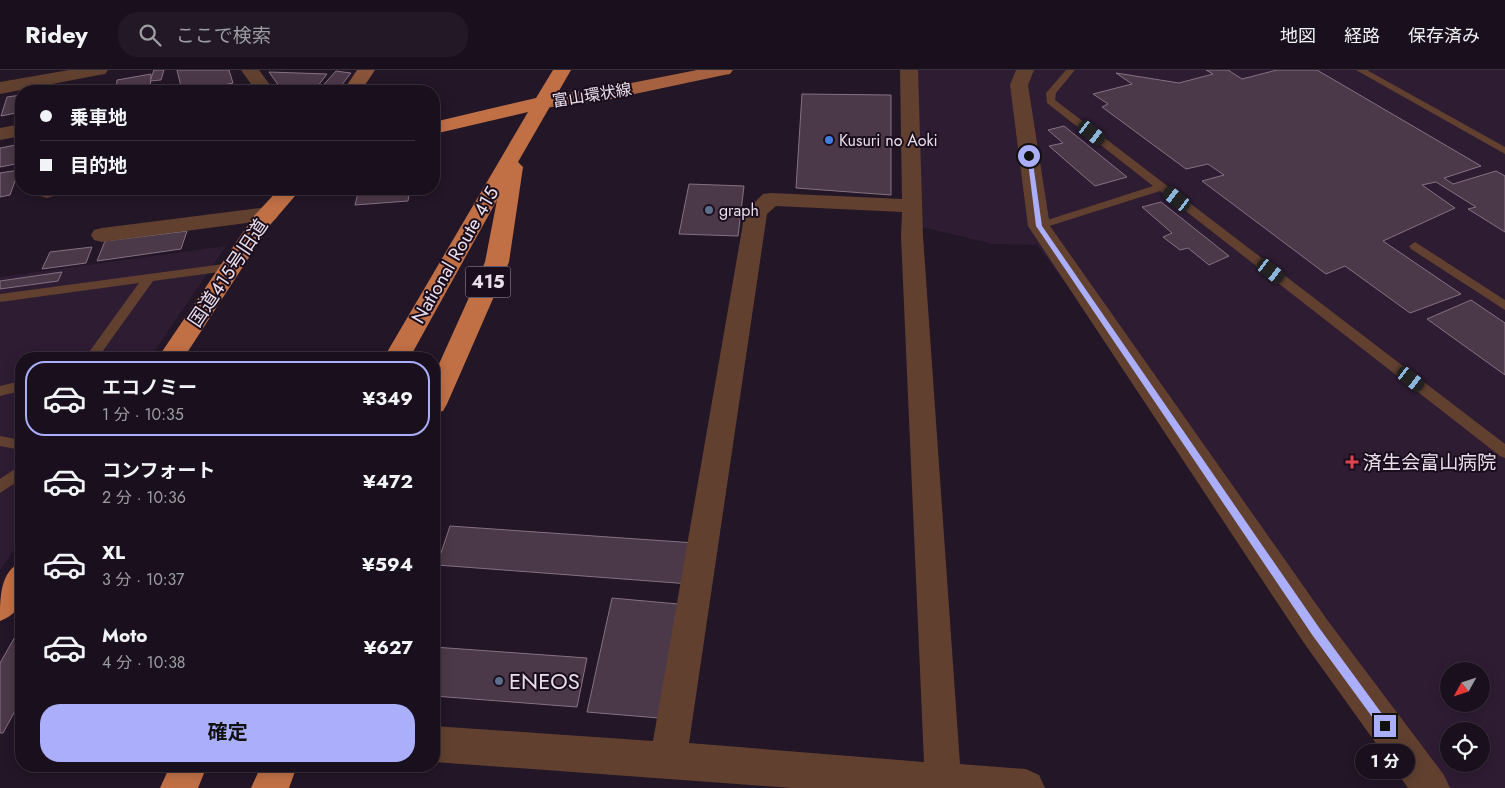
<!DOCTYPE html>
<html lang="ja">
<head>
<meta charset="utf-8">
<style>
  :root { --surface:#1a101d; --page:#231926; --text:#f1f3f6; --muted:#9f9da4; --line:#38303b; --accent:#abaffb }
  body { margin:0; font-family:Jost,"Noto Sans JP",sans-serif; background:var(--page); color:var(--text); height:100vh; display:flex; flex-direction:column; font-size:19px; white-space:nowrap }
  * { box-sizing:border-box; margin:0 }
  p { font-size:16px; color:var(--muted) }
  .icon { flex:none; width:28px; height:28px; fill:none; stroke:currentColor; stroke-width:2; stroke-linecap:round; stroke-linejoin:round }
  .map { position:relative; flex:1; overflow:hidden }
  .panel { position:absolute; left:15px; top:282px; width:425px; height:420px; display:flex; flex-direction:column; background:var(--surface); border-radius:20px; box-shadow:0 2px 12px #0003,0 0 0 1px var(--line) }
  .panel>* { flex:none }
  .guide { position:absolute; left:15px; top:15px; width:425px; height:110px; border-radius:20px; box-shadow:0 2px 12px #0003,0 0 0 1px var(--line); display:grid; align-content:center; height:110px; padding:0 25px; background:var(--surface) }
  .needle { width:32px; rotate:230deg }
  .buttons { position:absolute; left:1440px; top:592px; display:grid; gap:10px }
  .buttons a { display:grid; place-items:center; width:50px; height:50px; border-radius:50%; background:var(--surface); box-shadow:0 2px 12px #0003,0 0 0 1px var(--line); font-size:25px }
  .end { position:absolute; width:22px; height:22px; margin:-11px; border:6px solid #abaffb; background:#111; box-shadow:0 0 0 2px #111 }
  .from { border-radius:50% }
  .bubble { position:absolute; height:35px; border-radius:18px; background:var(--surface); box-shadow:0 2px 12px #0003,0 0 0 1px var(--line); font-size:16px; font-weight:700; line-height:35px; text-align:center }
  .car { position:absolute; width:15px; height:30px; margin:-15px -8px; border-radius:6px; box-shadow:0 0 4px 1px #0007; background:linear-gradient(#222 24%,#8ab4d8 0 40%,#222 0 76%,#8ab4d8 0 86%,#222 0) }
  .guide b { display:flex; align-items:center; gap:18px; height:48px; font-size:19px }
  .guide b+b { border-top:1px solid var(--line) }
  .guide i { width:12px; height:12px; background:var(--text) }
  ul { padding:9px 0 0; list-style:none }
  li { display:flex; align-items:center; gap:15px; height:75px; margin:0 10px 8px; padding:0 15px; border:2px solid transparent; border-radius:20px }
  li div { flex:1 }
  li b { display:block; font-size:19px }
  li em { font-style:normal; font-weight:700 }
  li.current { border-color:var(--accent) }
  li>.icon { width:45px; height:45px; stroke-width:1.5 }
  .action { display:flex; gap:10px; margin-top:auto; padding:10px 25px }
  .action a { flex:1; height:58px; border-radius:20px; background:var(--accent); color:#111; font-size:20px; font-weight:700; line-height:58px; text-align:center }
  header { display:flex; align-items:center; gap:30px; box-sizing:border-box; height:70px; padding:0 25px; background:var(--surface); border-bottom:1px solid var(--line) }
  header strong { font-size:24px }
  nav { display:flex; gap:28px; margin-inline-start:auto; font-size:18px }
  .search { width:350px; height:45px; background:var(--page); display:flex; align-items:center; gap:12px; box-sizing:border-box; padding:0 18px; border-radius:20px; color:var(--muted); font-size:19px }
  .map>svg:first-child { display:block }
  .built { fill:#2e1c33; fill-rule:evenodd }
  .building { fill:#4b3848; stroke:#867183 }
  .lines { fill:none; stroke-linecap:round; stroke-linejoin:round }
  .lane { fill:#614030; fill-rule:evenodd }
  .street { fill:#614030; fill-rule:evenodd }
  .secondary { fill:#88543a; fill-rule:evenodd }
  .primary { fill:#a66240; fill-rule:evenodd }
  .highway { fill:#c17046; fill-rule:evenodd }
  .route { fill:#abaffb }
  .shop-dot { fill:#3f7fe0; stroke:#1a0d1d; stroke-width:2 }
  .service-dot { fill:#5c6f8a; stroke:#1a0d1d; stroke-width:2 }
  .health-dot { fill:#e0444e; stroke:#1a0d1d; stroke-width:2 }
  .labels { text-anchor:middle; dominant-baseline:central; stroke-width:4; stroke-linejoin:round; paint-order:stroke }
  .far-street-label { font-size:16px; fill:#e9dfeb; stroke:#1a0d1d }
  .far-poi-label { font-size:16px; fill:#e9dfeb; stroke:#1a0d1d; text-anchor:start }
  .shield { fill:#1a0d1d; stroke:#aba0ad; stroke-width:1 }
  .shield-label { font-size:18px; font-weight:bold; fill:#e9dfeb }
  .street-label { font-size:19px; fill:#e9dfeb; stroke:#1a0d1d }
  .poi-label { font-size:19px; fill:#e9dfeb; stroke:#1a0d1d; text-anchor:start }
  .near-poi-label { font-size:22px; fill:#e9dfeb; stroke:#1a0d1d; text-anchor:start }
</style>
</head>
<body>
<header>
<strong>Ridey</strong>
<div class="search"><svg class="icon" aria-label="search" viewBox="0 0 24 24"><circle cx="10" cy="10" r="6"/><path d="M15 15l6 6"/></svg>ここで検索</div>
<nav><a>地図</a><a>経路</a><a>保存済み</a></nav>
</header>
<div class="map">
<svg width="1505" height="718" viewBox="0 0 1505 718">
  <rect width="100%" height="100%" fill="#231627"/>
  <g class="built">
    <path d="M917,0H1505V718H1443L1037,175L993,174L922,157ZM1449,601H1481V634H1449ZM1449,661H1481V694H1449Z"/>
    <path d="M226,176L149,289H21V470L0,500V207Z"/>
  </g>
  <g class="building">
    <path d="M154,0H164L161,10L150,11Z"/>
    <path d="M177,0H229L233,13L195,21H182Z"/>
    <path d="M1206,0H1228L1242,9L1277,0H1317L1481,96L1444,108L1453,114L1496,101L1505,106V162L1468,139L1476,137L1436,112L1422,115L1455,138L1383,171L1461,224L1410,243L1345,196L1326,204L1202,111L1224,105L1208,94L1186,99L1102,37L1108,34L1093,24L1132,14L1116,3L1179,13L1213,4Z"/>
    <path d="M336,1L351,3L337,21H318Z"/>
    <path d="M269,2L327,4L314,21H299L281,19Z"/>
    <path d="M151,4L150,21H116L117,10Z"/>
    <path d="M802,24L891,25V125L796,118Z"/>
    <path d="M21,25V42L1,46L7,27Z"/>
    <path d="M1064,56L1127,107L1095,116L1049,76L1063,73L1048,60Z"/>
    <path d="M21,74V93L0,97V78Z"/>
    <path d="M19,100L10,125L0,127V103Z"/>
    <path d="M689,114L744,116L738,166L679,164Z"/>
    <path d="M359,119H410L408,131L355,135Z"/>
    <path d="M1161,132L1229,186L1209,195L1188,178L1180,180L1163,167L1172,163L1142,137Z"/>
    <path d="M187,161L181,179L97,191L105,171Z"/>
    <path d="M92,177L86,193L42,199L50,182Z"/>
    <path d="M62,202L58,211L0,219V211Z"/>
    <path d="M1471,230L1505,253V305L1427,249Z"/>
    <path d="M450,456L695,473L690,514L437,495Z"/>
    <path d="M612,528L678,534L659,648L587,642Z"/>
    <path d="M20,558L21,630L3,663H0V593Z"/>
    <path d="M434,577L587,588L577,637L434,626Z"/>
  </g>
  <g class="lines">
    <g class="lane">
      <path d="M1066,0H1075L1056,23L1055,30L1505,374V388L1500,386L1160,121L1043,158H1035V154L1153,116L1047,33L1046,23Z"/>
      <path d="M1356,0H1367L1505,77V84Z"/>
      <path d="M1415,172L1505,230V240L1411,179L1409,176Z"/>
      <path d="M231,193L237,197L235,200L153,211L97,289H84L139,213L0,232V224Z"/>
      <path d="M21,311V321L0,326V316Z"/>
      <path d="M0,366L21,370V380L0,376Z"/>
      <path d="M21,395V409L0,423V409Z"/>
    </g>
    <g class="street">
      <path d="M69,0H108L105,4L99,5L0,24V12Z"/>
      <path d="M241,0H259L270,15L280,17L282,21H256Z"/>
      <path d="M900,0H918L923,166L960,694L1026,699L1039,705L1045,718H792L434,692V656L653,671L745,142L763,124L771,123L902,129ZM776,136L902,142L901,166L924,692L689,673L767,144Z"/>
      <path d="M1016,0H1034L1028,15L1050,156L1328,551L1444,705L1450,718H1408L1304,573L1028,156L1010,15Z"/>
      <path d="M21,54V66L0,70V58Z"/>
      <path d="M38,119H59L54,126L47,128L40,126L36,122Z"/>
      <path d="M268,137L276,139L279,144L276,149L102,172L94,170L91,165L94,160L102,158Z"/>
    </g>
    <path class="secondary" d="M357,0H375L361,21H343Z"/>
    <path class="primary" d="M697,0H733L730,4L724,5L611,29L545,38L538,36L536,32L538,28L545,26L611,17Z"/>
    <g class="highway">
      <path d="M553,0H571L518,92L523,97L509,192L447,334L443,341L434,344V305L485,192L497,130L409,289H383L528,42L434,64V52L536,28Z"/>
      <path d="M279,119H301L270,155L183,289H157L254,146Z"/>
      <path d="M21,492C23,516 27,542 0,551C0,527 0,502 21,492Z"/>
      <path d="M170,696H207L198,718H160Z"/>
      <path d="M261,696H297L289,718H251Z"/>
    </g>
  </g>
  <path class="route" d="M1027,84L1032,86L1042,156L1320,559L1388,652V659H1381L1313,566L1036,156Z"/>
  <circle class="shop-dot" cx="829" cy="70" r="5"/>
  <g class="service-dot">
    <circle cx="709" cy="140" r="5"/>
    <circle cx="499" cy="611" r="5"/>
  </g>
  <path class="health-dot" d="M1349.5 384.5h5v5h5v5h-5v5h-5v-5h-5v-5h5z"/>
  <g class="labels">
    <g class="far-street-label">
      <text transform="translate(592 25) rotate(-9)">富山環状線</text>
    </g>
    <g class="far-poi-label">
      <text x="839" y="70">Kusuri no Aoki</text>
      <text x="719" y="140">graph</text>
    </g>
    <rect class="shield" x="465.5" y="196.5" width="45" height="31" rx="4"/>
    <g class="shield-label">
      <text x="488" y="212">415</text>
    </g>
    <g class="street-label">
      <text transform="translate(455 185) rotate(-60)">National Route 415</text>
      <text transform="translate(228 203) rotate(-56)">国道415号旧道</text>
    </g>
    <g class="poi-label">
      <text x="1363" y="392">済生会富山病院</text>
    </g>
    <g class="near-poi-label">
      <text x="509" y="611">ENEOS</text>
    </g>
  </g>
</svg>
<div class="buttons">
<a><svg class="needle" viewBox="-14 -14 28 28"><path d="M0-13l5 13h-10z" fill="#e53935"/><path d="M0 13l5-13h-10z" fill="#9f9da4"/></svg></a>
<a><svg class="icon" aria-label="locate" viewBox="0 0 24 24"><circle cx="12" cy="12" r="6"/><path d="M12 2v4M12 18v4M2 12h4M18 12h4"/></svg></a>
</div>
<i class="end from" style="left:1029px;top:86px"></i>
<i class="end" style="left:1385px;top:656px"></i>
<div class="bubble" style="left:1355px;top:674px;width:60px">1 分</div>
<i class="car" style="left:1092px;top:63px;rotate:128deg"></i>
<i class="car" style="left:1177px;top:129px;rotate:308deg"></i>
<i class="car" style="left:1271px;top:201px;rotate:128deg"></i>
<i class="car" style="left:1411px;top:309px;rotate:128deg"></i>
<div class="guide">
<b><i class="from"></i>乗車地</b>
<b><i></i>目的地</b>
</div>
<section class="panel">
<ul>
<li class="current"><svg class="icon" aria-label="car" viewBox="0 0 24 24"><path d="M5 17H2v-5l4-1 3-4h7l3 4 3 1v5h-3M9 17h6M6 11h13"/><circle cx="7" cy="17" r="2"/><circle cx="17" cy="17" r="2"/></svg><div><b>エコノミー</b><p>1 分 · 10:35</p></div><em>¥349</em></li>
<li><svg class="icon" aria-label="car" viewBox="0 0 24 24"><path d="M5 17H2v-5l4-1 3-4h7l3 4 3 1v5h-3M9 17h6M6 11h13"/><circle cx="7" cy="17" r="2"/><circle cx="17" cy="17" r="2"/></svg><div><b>コンフォート</b><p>2 分 · 10:36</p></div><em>¥472</em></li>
<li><svg class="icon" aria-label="car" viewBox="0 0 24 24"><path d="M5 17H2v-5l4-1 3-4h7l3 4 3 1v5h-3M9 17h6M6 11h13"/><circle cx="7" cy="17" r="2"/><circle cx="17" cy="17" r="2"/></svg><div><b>XL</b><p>3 分 · 10:37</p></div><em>¥594</em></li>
<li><svg class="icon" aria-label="car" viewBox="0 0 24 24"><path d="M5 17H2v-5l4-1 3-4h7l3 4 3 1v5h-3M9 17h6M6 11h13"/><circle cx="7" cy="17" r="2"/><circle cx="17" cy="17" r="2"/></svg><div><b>Moto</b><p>4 分 · 10:38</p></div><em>¥627</em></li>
</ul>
<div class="action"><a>確定</a></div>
</section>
</div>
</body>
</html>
